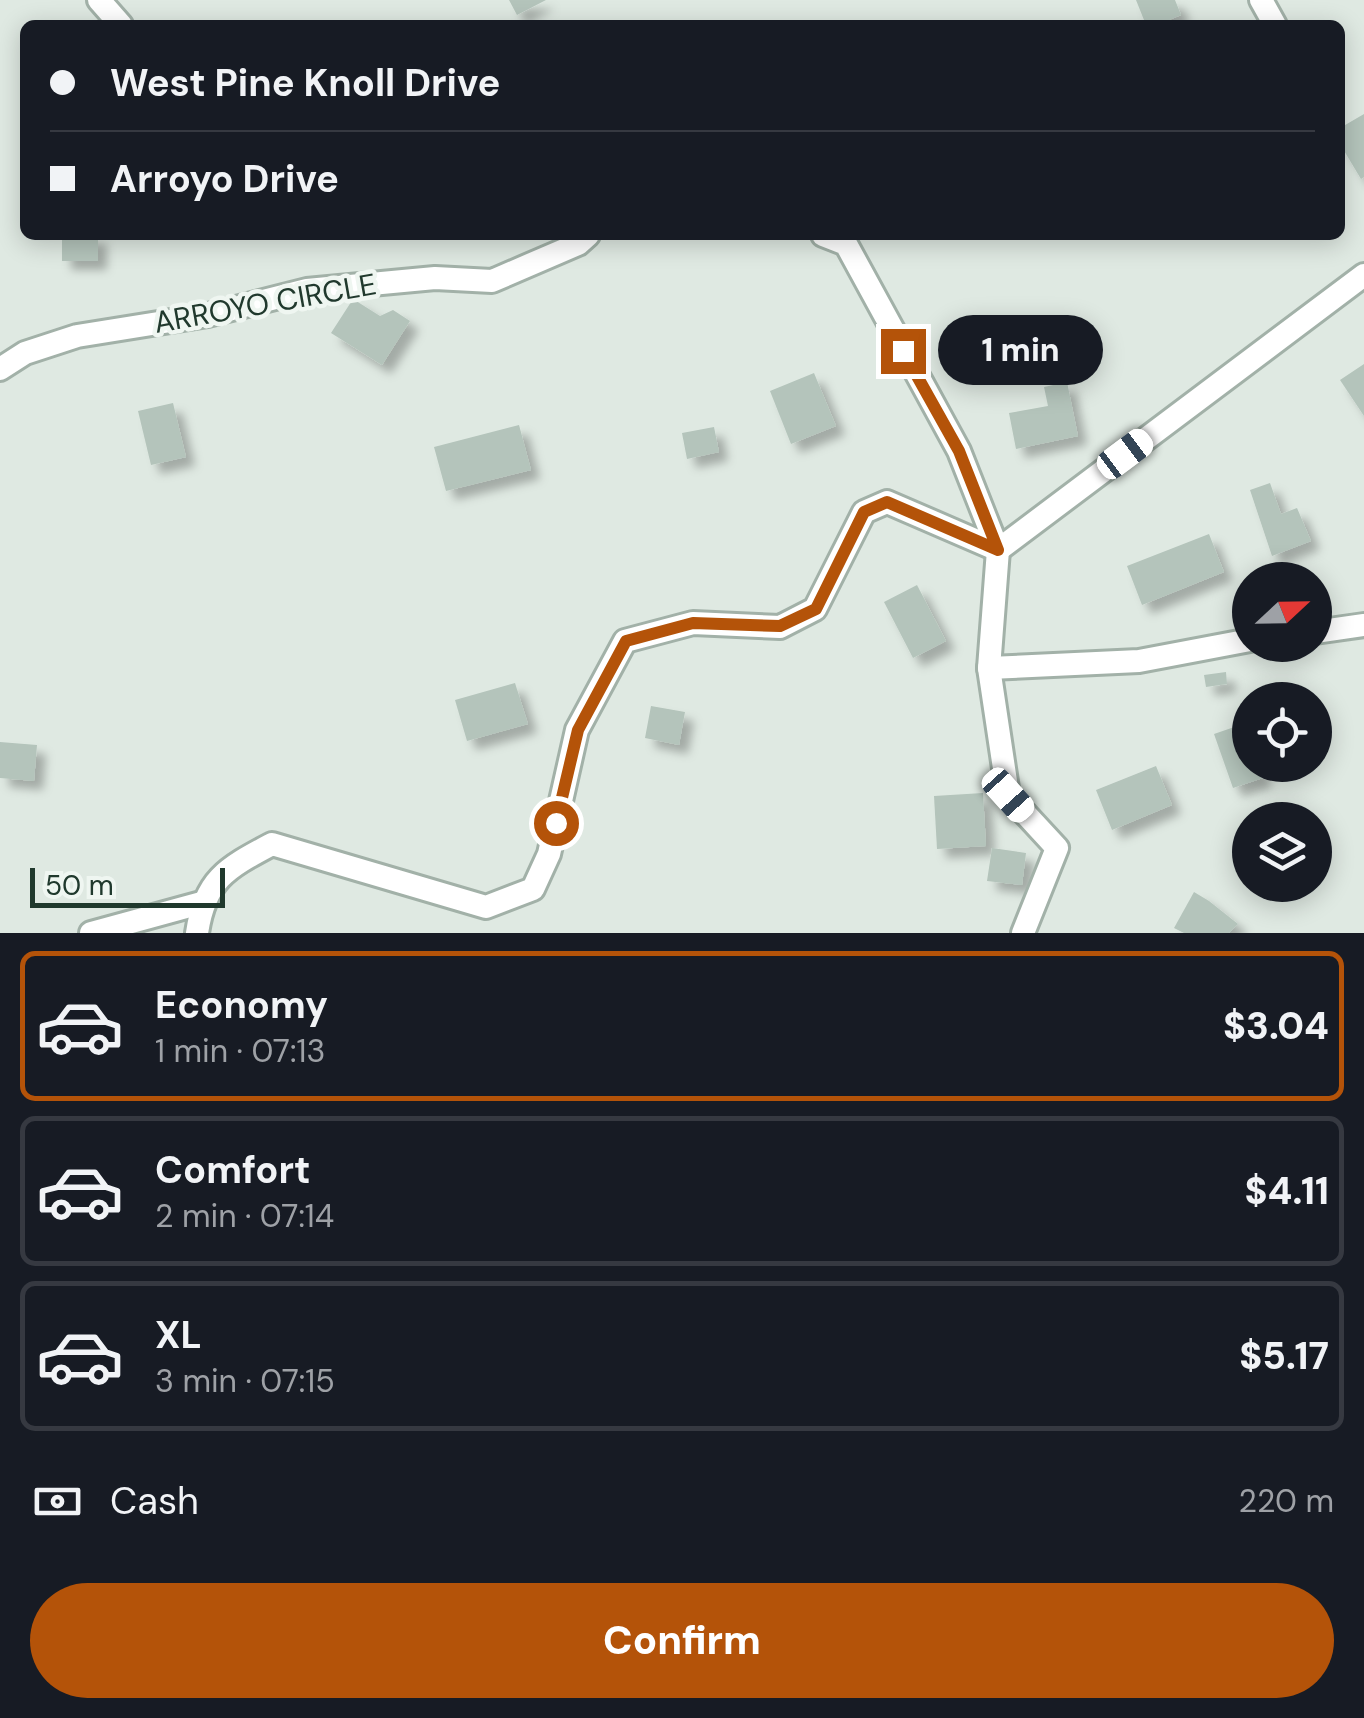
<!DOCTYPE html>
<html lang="en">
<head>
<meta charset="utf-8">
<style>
  :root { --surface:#171b24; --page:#242831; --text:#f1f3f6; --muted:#9ea1a6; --line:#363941; --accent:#b45309 }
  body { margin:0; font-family:"DM Sans",sans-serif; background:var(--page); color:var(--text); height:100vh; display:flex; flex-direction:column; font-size:38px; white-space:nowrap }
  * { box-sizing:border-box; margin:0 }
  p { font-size:32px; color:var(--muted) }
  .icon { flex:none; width:55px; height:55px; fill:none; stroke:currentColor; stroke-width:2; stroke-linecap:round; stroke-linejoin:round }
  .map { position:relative; height:933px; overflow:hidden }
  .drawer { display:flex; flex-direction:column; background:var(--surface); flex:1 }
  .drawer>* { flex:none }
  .hud { position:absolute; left:20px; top:20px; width:1325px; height:220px; border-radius:15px; box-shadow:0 5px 25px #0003; display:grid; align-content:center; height:220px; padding:0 30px; background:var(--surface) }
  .needle { width:65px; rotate:68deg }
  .controls { position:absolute; left:1232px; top:562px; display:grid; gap:20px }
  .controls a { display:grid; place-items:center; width:100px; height:100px; border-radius:50%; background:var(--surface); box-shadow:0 5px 25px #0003; font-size:50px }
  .scale { position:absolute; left:30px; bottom:25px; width:195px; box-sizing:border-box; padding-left:10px; border:5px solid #20392d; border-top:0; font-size:28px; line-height:35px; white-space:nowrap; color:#20392d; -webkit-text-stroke:8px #eff6f1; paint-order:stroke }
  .end { position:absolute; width:45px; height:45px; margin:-22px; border:12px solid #b45309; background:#fff; box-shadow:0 0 0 5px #fff }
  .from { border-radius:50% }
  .bubble { position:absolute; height:70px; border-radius:35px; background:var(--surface); box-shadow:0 5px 25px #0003; font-size:32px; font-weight:800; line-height:70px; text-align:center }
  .car { position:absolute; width:30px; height:60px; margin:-30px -15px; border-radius:12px; box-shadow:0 0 8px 2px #0007; background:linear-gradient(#fff 24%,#345 0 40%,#fff 0 76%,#345 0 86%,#fff 0) }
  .hud b { display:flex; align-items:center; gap:35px; height:95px; font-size:38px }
  .hud b+b { border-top:2px solid var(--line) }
  .hud i { width:25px; height:25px; background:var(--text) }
  ul { padding:18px 0 0; list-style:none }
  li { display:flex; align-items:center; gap:30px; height:150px; margin:0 20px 15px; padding:0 10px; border:5px solid var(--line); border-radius:15px }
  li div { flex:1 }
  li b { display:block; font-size:38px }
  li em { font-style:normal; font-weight:800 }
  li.active { border-color:var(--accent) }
  li>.icon { width:90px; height:90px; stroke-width:1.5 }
  .pay { display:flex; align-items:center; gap:25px; height:110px; padding:0 30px; font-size:38px }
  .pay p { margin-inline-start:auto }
  .action { display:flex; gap:20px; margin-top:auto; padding:20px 30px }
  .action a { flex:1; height:115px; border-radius:60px; background:var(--accent); color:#fff; font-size:40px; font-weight:800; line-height:115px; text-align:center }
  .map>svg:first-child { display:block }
  .building { fill:#b4c4bb; filter:url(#shadow) }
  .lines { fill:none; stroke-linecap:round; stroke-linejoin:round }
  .street-casing { stroke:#a2b1a8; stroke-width:28 }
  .street { stroke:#fff; stroke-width:22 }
  .route { stroke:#b45309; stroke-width:12 }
  .labels { text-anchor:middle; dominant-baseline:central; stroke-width:9; stroke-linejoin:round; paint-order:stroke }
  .street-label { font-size:30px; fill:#20392d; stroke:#eff6f1 }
</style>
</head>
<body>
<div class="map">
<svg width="1364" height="933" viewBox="0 0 1364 933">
  <defs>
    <filter id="shadow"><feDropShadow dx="9" dy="9" stdDeviation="5" flood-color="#0004"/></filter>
  </defs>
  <rect width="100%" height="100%" fill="#dfe9e2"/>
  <g class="building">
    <path d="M509,0H546L517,15Z"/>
    <path d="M1136,0H1175L1181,15L1157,25H1146Z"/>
    <path d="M1364,114V177L1361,179L1340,144V128Z"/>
    <rect x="62" y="235" width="36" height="26"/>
    <path d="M353,299L380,316L393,310L410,321L382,365L331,333Z"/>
    <path d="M1364,364V416L1340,380Z"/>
    <path d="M814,373L836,426L791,444L770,391Z"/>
    <path d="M1067,382L1078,436L1016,449L1009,413L1048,406L1044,387Z"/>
    <path d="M173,403L186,457L151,465L138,411Z"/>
    <path d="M519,425L531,470L446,491L434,447Z"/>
    <path d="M714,427L719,452L687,459L682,433Z"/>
    <path d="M1270,483L1281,514L1297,508L1311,541L1272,556L1250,490Z"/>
    <path d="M1209,534L1224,572L1142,605L1127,566Z"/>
    <path d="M917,585L946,641L913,658L884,602Z"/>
    <path d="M1226,672L1227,684L1206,687L1204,675Z"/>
    <path d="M515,683L528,724L467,741L455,700Z"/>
    <path d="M1291,686L1296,700H1252V699Z"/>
    <path d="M1250,700V765H1259L1263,778L1233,788L1214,734L1246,723L1240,704Z"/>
    <path d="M651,706L685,712L679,745L645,738Z"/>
    <path d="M0,742L37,745L34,781L0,778Z"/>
    <path d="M1156,766L1172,805L1112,830L1096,790Z"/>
    <path d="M983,793L986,846L937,849L934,796Z"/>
    <path d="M992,848L1026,853L1022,885L987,881Z"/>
    <path d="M1194,892L1209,901L1238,924L1229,933H1184L1174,928Z"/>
  </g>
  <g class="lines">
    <defs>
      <g id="street">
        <path d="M99,0L121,25"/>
        <path d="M1261,0L1275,25"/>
        <path d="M823,235L846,244L959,451L998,550L989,668L1008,795L1057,848L1023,933"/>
        <path d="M0,369L25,353L77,336L208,315L307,290L435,278L492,281L578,244L588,235"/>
        <path d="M998,550L1364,275"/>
        <path d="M1315,632L1364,625"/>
        <path d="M989,668L1139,661L1250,640"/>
        <path d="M91,933L201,903"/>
        <path d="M197,933C205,879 227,868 272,844L486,907L533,889L549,854L577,730L625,641L693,623L780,627L815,609L864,512L887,502L998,550"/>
      </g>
    </defs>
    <use href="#street" class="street-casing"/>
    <use href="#street" class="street"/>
  </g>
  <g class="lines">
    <path class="route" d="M556,823L578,730L626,641L693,623L780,626L816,609L864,512L887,502L998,550L959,451L903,351"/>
  </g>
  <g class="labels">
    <g class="street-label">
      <text transform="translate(265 303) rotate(-10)">ARROYO CIRCLE</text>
    </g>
  </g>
</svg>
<div class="controls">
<a><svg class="needle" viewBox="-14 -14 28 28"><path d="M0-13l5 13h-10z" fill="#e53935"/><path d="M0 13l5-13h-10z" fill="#9ea1a6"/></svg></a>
<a><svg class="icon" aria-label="locate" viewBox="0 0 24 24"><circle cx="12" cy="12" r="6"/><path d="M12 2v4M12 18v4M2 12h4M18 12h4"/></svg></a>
<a><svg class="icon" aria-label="layers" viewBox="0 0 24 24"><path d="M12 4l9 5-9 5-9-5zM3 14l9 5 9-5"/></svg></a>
</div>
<div class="scale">50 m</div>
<i class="end from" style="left:556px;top:823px"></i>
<i class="end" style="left:903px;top:351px"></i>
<div class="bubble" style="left:938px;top:315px;width:165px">1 min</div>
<i class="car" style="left:1125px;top:454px;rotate:53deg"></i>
<i class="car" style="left:1008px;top:795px;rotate:138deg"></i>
<div class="hud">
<b><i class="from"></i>West Pine Knoll Drive</b>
<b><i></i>Arroyo Drive</b>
</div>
</div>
<section class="drawer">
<ul>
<li class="active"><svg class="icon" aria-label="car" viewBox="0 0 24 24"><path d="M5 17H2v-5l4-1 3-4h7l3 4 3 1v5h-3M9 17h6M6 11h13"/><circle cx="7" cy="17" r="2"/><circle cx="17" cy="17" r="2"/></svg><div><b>Economy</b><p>1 min · 07:13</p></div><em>$3.04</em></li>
<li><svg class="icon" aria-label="car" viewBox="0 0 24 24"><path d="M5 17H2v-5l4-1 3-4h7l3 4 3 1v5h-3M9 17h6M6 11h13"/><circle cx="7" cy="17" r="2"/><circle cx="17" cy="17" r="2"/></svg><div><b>Comfort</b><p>2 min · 07:14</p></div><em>$4.11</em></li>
<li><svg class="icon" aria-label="car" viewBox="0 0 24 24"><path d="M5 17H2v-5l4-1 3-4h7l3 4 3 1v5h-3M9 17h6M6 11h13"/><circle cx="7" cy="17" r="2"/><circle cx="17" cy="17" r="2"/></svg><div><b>XL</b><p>3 min · 07:15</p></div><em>$5.17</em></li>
</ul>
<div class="pay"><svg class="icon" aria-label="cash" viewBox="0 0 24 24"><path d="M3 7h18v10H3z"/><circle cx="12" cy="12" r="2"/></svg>Cash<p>220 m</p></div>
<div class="action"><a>Confirm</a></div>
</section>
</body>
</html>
